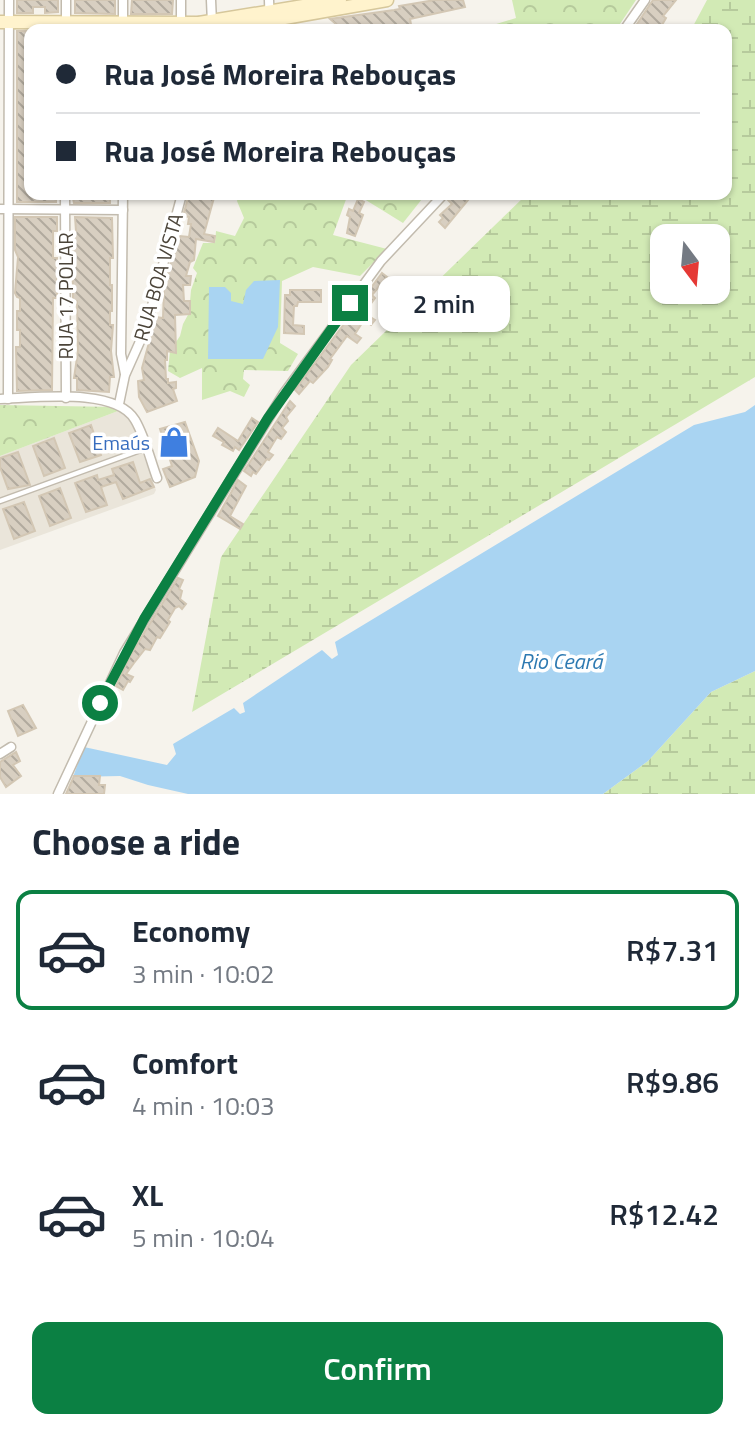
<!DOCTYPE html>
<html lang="en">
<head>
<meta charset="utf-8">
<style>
  :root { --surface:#fff; --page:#f2f2f3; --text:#1f2937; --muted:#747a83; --line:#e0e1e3; --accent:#0b8043 }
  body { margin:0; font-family:"Titillium Web",sans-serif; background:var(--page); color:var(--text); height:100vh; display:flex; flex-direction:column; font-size:30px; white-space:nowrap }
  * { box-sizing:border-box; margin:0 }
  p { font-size:26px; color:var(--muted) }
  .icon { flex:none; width:44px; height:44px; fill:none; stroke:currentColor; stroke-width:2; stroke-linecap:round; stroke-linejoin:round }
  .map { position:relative; height:794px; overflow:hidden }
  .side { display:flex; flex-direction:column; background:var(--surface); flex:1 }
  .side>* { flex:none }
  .banner { position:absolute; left:24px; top:24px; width:708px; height:176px; border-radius:16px; box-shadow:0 2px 6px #0004; display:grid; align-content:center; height:176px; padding:0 32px; background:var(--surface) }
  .needle { width:52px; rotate:164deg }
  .tools { position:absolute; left:650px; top:224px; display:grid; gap:16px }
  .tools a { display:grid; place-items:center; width:80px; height:80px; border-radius:16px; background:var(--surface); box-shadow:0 2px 6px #0004; font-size:40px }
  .end { position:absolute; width:36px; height:36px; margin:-18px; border:10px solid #0b8043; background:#fff; box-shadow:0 0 0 4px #fff }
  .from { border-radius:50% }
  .bubble { position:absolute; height:56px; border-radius:16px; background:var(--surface); box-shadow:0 2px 6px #0004; font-size:26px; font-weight:600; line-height:56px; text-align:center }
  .banner b { display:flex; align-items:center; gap:28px; height:76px; font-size:30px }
  .banner b+b { border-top:2px solid var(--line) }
  .banner i { width:20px; height:20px; background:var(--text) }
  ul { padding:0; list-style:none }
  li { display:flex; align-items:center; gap:24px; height:120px; margin:0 16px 12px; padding:0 16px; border:4px solid transparent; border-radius:16px }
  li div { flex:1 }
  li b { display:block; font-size:30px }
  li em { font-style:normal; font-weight:600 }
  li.active { border-color:var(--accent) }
  li>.icon { width:72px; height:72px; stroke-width:1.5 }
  h2 { padding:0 32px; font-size:36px; line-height:96px }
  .button { display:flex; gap:16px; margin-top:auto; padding:16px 32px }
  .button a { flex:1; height:92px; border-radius:16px; background:var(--accent); color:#fff; font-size:32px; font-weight:600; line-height:92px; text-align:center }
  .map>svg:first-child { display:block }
  .residential { fill:#eae5da }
  .forest { fill:url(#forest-crowns) }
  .wetland { fill:url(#wetland-marsh); fill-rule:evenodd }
  .water { fill:#a9d4f2 }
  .building { fill:url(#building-back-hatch); stroke:#d3c7b4; stroke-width:2 }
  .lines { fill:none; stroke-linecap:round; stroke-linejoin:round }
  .lane-casing { stroke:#c2bbae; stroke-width:7 }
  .street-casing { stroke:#c2bbae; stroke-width:11 }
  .secondary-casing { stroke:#d6c79b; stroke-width:15 }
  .lane { stroke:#fff; stroke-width:4 }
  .street { stroke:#fff; stroke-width:8 }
  .secondary { stroke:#fff3cd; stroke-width:12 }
  .route { stroke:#0b8043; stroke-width:10 }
  .labels { text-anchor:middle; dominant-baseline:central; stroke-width:7; stroke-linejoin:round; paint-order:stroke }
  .street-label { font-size:20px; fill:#4b4439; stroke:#fff }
  .shop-label { font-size:20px; fill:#366cbe; stroke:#fff; text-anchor:end }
  .water-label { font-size:22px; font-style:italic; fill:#2e7ab2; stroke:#fff }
</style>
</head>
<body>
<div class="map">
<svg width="755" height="794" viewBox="0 0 755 794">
  <defs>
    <pattern id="forest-crowns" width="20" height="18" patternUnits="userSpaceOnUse" patternTransform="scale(2)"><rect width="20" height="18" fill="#d2eab5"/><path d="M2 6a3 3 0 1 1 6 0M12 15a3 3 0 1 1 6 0" fill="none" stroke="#b6ca9c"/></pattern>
    <pattern id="wetland-marsh" width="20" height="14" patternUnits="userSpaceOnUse" patternTransform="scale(2)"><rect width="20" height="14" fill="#d2eab5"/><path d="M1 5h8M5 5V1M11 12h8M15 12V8" fill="none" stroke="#b6ca9c"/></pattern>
    <pattern id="building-back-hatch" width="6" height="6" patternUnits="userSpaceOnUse" patternTransform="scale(2)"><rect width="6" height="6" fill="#d8cfc1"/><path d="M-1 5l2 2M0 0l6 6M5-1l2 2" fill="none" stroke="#b1aa9e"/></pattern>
  </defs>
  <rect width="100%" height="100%" fill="#f6f3ec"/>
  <path class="residential" d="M118,411L128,418L134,429L156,490L154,494L0,550V456Z"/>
  <g class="forest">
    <path d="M512,0H636L616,30H477L516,18Z"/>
    <path d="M239,194L263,199L271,194H348L333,235L387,249L360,276L313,267L282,281L280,343L298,354L288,371L244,370L243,379L250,385L244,397L230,391L202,400V368L180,378L168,371L170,351L180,336L183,324L189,313L191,290L197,273L193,268L203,243H215L216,231L235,236L244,218L237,201Z"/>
    <path d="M356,194H426L403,223Z"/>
    <path d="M0,405L116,407L118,411L0,456Z"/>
  </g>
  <g class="wetland">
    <path d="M707,0H755V377L192,712L221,557L351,365L527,194H726V30H691ZM664,238H716V290H664Z"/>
    <path d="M755,671V794H603L648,761L711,692Z"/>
  </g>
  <g class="water">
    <path d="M280,280L278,327L263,359H208L209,287H225L231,293V301L243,304L246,290L254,281Z"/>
    <path d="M755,405V671L711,692L648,761L603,794H188L148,785L120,776L73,777L84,747L167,765L176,754L173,744L234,708L240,714L245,712L243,703L322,650L332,659L338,655L335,642L694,425L745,412Z"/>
  </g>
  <g class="building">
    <path d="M17,0H58V12L45,13V7H33V13H17Z"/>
    <path d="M75,0H115V14L75,13Z"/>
    <path d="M132,0H173L172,14H131Z"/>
    <path d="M435,0H463L465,7L410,19L412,30H404L403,27L392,30H343L330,19L394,10L400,9L399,6Z"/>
    <path d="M653,0H676L663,16L666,18L659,30H633Z"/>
    <path d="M17,31H30L29,194H56V202H17Z"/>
    <path d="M72,194H110V203H74Z"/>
    <path d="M189,194H215L204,234L215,236L214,242L196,239L194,260L190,262L186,276H191L190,285H183L184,301H190V314L175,315L176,353L167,351V360H165L166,379H168V383L176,382V388L173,389L177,401L147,412L139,397L138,381L144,380L142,368L156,317L163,318L164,288L176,243H178L180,236L189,237L191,224H188L189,217L183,216Z"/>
    <path d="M454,194H473L445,228L439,222L443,218L440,215L452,204L448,200Z"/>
    <path d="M358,199L364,202L359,213L363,215L355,236L347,233L350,217L347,215L349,209L353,211Z"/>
    <path d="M15,217H57V231H53V258H57V298H53L52,390L17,391L16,347H20V330H17V311H20V298L17,297L15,293L18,257L15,250Z"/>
    <path d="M75,217L112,218L113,258H110V285H112V311H110V325H113L111,351L114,377H110L109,392L77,390V378H74L78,351L77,301H73L72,232L76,231Z"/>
    <path d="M382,273L387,277L372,295L375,298L364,313L375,320L371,325L364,320L355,334L361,338L357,343L347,336L330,359L332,360L328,367L313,383L310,381L299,394L295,390Z"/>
    <path d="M290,290H321V302H298L297,306H294L293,325L304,326V334L284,333L285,295H290Z"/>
    <path d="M290,401L295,406L286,417L288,421L282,428L286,432L281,439L277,437L268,452L273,455L269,460L267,459L256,474L253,472L251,476L244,471Z"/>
    <path d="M252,418L258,422L239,450L235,447L233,451L222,445L224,442L213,436L218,428L238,441Z"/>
    <path d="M185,422L199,461L195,477L170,487L163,469L172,466L160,429Z"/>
    <path d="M91,425L101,455L80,462L69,433Z"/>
    <path d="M54,438L65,468L44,476L33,446Z"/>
    <path d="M18,452L30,485L8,489L0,467V458Z"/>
    <path d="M133,462L140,483L150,479L154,487L123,499L116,482L101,487L107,505L86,512L75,483L97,475L98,480L114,475L112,469Z"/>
    <path d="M238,480L246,486L230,516L243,524L240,529L218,516Z"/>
    <path d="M60,488L71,518L50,526L39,496Z"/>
    <path d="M24,502L35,531L14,539L3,509Z"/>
    <path d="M178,578L183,580L179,589L182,591L180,599L186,604L182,609L179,606L175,608L168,620L170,622L160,638L157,637L150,650L145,649L134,663L126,674L133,677L130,682L128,681L123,690L116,686L130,656Z"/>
    <path d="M23,705L36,728L18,736L8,711Z"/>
    <path d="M16,752L20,761L13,765L21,776L6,787L0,777V762Z"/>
    <path d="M74,776H100L99,785H105L104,794H66Z"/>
  </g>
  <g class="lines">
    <defs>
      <path id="lane" d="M0,501L146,448"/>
      <g id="street">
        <path d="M211,0L212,23"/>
        <path d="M269,0L270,30"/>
        <path d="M66,30V0"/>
        <path d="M123,30V0"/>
        <path d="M181,30V0"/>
        <path d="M624,30L645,0"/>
        <path d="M65,194L66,398"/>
        <path d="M123,194L121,354L125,374"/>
        <path d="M0,209L123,210"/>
        <path d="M0,399C34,398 116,387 135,420C145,437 150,459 157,478"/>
        <path d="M8,399L9,0"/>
        <path d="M119,404L125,375L146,328L182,194"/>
        <path d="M0,754L11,747"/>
        <path d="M58,794L124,653L284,393L381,261L444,194"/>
      </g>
      <g id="secondary">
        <path d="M0,22L199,23L340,0"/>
        <path d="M199,23L212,29H223L387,0"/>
      </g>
    </defs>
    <use href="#lane" class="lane-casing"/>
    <use href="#street" class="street-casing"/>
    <use href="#secondary" class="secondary-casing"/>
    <use href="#lane" class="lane"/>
    <use href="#street" class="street"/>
    <use href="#secondary" class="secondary"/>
  </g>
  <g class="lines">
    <path class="route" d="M100,703L144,619L268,418L350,303"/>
  </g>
  <defs>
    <symbol id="shop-bare" viewBox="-9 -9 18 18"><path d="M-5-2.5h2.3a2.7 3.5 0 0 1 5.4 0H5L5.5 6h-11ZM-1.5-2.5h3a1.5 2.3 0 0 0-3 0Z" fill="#3f7fe0" stroke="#fff" stroke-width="2.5" paint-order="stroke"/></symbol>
  </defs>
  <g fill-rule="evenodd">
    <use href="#shop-bare" x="152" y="420" width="44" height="44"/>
  </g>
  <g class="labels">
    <g class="street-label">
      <text transform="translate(158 277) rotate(-74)">RUA BOA VISTA</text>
      <text transform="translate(65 296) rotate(-90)">RUA 17 POLAR</text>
    </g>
    <g class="shop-label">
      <text x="150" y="442">Emaús</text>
    </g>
    <g class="water-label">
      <text x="561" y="661">Rio Ceará</text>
    </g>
  </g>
</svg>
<div class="tools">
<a><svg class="needle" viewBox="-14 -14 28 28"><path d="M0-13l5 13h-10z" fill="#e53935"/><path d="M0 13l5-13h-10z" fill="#747a83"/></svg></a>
</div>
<i class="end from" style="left:100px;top:703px"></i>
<i class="end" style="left:350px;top:303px"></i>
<div class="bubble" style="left:378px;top:276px;width:132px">2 min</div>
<div class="banner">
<b><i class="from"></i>Rua José Moreira Rebouças</b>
<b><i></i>Rua José Moreira Rebouças</b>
</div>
</div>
<section class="side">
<h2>Choose a ride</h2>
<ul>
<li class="active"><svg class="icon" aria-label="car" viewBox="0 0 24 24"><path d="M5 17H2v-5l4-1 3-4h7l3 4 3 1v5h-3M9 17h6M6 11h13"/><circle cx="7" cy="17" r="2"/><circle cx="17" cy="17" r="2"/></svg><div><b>Economy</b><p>3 min · 10:02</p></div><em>R$7.31</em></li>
<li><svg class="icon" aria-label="car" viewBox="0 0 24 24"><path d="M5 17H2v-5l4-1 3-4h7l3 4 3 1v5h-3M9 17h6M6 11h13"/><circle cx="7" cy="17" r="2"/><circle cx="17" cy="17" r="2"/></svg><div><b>Comfort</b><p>4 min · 10:03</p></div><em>R$9.86</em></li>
<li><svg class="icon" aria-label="car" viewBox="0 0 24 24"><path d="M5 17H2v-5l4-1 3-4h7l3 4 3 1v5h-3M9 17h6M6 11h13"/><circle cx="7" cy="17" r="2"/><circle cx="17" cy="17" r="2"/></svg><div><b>XL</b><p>5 min · 10:04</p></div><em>R$12.42</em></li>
</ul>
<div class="button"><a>Confirm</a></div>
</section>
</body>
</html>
